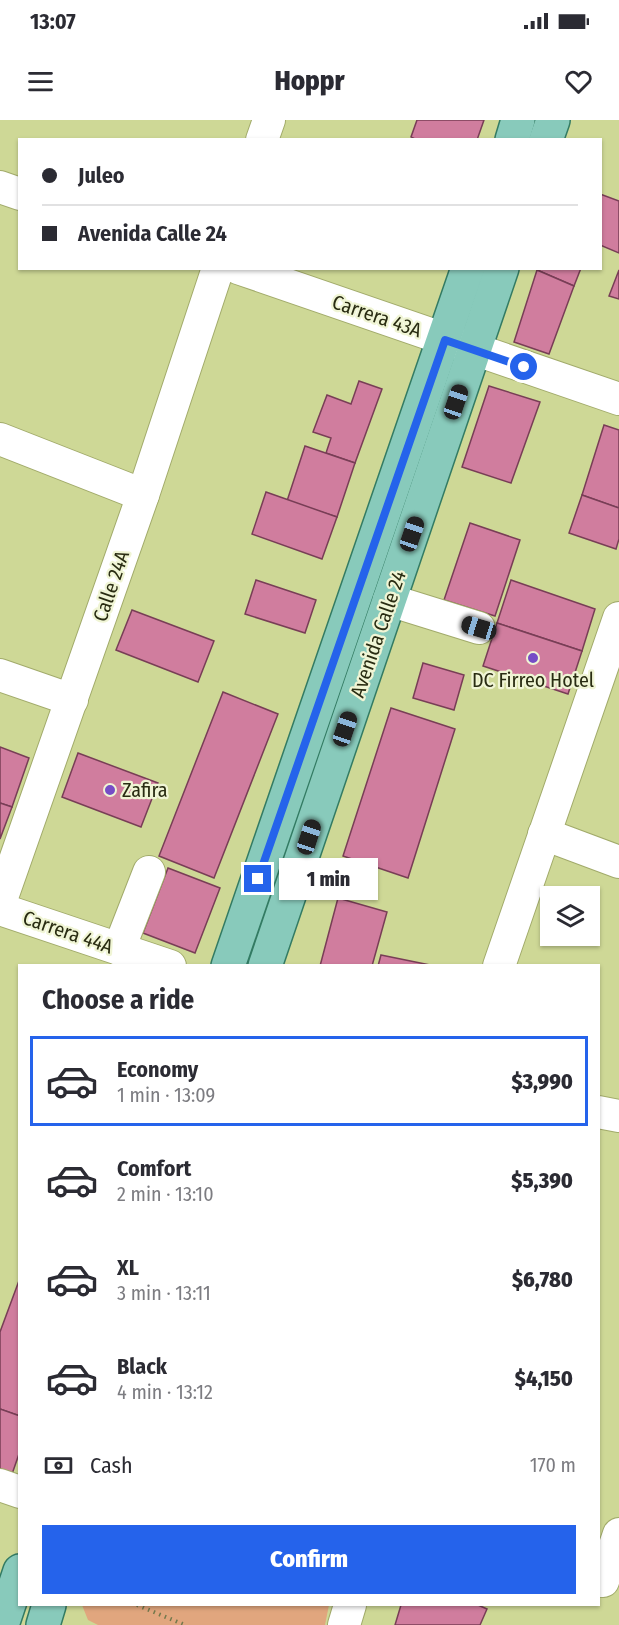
<!DOCTYPE html>
<html lang="en">
<head>
<meta charset="utf-8">
<style>
  :root { --surface:#fff; --page:#f2f2f3; --text:#2b2b33; --muted:#7c7c81; --line:#e1e1e2; --accent:#2563eb }
  body { margin:0; font-family:"Fira Sans Condensed",sans-serif; background:var(--page); color:var(--text); height:100vh; display:flex; flex-direction:column; font-size:22px; white-space:nowrap }
  * { box-sizing:border-box; margin:0 }
  p { font-size:20px; color:var(--muted) }
  .icon { flex:none; width:33px; height:33px; fill:none; stroke:currentColor; stroke-width:2; stroke-linecap:round; stroke-linejoin:round }
  .map { position:relative; flex:1; overflow:hidden }
  .details { position:absolute; left:18px; top:844px; width:582px; height:642px; display:flex; flex-direction:column; background:var(--surface); border-radius:0px; box-shadow:0 2px 4px #0004 }
  .details>* { flex:none }
  .top-card { position:absolute; left:18px; top:18px; width:584px; height:132px; border-radius:0px; box-shadow:0 2px 4px #0004; display:grid; align-content:center; height:132px; padding:0 24px; background:var(--surface) }
  .tools { position:absolute; left:540px; top:766px; display:grid; gap:12px }
  .tools a { display:grid; place-items:center; width:60px; height:60px; border-radius:0px; background:var(--surface); box-shadow:0 2px 4px #0004; font-size:30px }
  .end { position:absolute; width:27px; height:27px; margin:-14px; border:8px solid #2563eb; background:#fff; box-shadow:0 0 0 3px #fff }
  .from { border-radius:50% }
  .bubble { position:absolute; height:42px; border-radius:0px; background:var(--surface); box-shadow:0 2px 4px #0004; font-size:20px; font-weight:800; line-height:42px; text-align:center }
  .car { position:absolute; width:18px; height:36px; margin:-18px -9px; border-radius:8px; box-shadow:0 0 4px 2px #0007; background:linear-gradient(#222 24%,#8ab4d8 0 40%,#222 0 76%,#8ab4d8 0 86%,#222 0) }
  .top-card b { display:flex; align-items:center; gap:21px; height:57px; font-size:22px }
  .top-card b+b { border-top:2px solid var(--line) }
  .top-card i { width:15px; height:15px; background:var(--text) }
  ul { padding:0; list-style:none }
  li { display:flex; align-items:center; gap:18px; height:90px; margin:0 12px 9px; padding:0 12px; border:3px solid transparent; border-radius:0px }
  li div { flex:1 }
  li b { display:block; font-size:22px }
  li em { font-style:normal; font-weight:800 }
  li.current { border-color:var(--accent) }
  li>.icon { width:54px; height:54px; stroke-width:1.5 }
  h2 { padding:0 24px; font-size:27px; line-height:72px }
  .pay { display:flex; align-items:center; gap:15px; height:66px; padding:0 24px; font-size:22px }
  .pay p { margin-inline-start:auto }
  .cta { display:flex; gap:12px; margin-top:auto; padding:12px 24px }
  .cta a { flex:1; height:69px; border-radius:0px; background:var(--accent); color:#fff; font-size:24px; font-weight:800; line-height:69px; text-align:center }
  .status { display:flex; justify-content:space-between; align-items:center; height:42px; padding:0 30px; background:var(--surface); direction:ltr }
  .status svg { height:16px; fill:currentColor }
  header { display:flex; justify-content:space-between; align-items:center; height:78px; padding:0 24px; background:var(--surface); font-size:27px; font-weight:800 }
  .map>svg:first-child { display:block }
  .green { fill:#e1a67e }
  .building { fill:#d07d9e; stroke:#783e56; stroke-width:1.5 }
  .lines { fill:none; stroke-linecap:round; stroke-linejoin:round }
  .minor-casing { stroke:#a2ab6b; stroke-width:34 }
  .major-casing { stroke:#337b63; stroke-width:36 }
  .path { stroke:#73794d; stroke-width:4; stroke-dasharray:1.5 4.5; stroke-linecap:butt }
  .minor { stroke:#fff; stroke-width:32 }
  .major { stroke:#88cabb; stroke-width:33 }
  .route { stroke:#2563eb; stroke-width:8 }
  .poi-dot { fill:#764dc6; stroke:#f0f5d5; stroke-width:2 }
  .labels { text-anchor:middle; dominant-baseline:central; stroke-width:4.5; stroke-linejoin:round; paint-order:stroke }
  .street-label { font-size:20px; fill:#292c12; stroke:#f0f5d5 }
  .poi-label { font-size:20px; fill:#292c12; stroke:#f0f5d5 }
</style>
</head>
<body>
<div class="status"><b>13:07</b><svg viewBox="0 0 49 12"><path d="M0 12V9h3v3zM5 12V6h3v6zM10 12V3h3v9zM15 12V0h3v12zM26 1h20v11H26zM47 4h2v5h-2z"/></svg></div>
<header><svg class="icon" aria-label="menu" viewBox="0 0 24 24"><path d="M4 6h16M4 12h16M4 18h16"/></svg>Hoppr<svg class="icon" aria-label="heart" viewBox="0 0 24 24"><path d="M12 20l-8-8c-3-5 5-10 8-4 3-6 11-1 8 4z"/></svg></header>
<div class="map">
<svg width="619" height="1505" viewBox="0 0 619 1505">
  <rect width="100%" height="100%" fill="#ced896"/>
  <path class="green" d="M82,1485H329L325,1505H98L88,1500Z"/>
  <g class="building">
    <path d="M417,0H484L477,20H417L411,17Z"/>
    <path d="M600,74L619,81V133L600,125Z"/>
    <path d="M538,148H581L574,166L537,150Z"/>
    <path d="M537,150L574,166L549,234L514,222Z"/>
    <path d="M619,150V179L609,176Z"/>
    <path d="M359,261L382,269L355,343L326,333L331,318L313,312L327,275L351,284Z"/>
    <path d="M489,266L540,282L511,363L462,347Z"/>
    <path d="M604,305L619,310V388L582,375Z"/>
    <path d="M305,326L355,343L337,397L287,381Z"/>
    <path d="M266,372L337,397L322,439L252,414Z"/>
    <path d="M582,375L619,388V419L616,429L569,413Z"/>
    <path d="M470,403L520,420L495,496L444,480Z"/>
    <path d="M256,460L316,480L305,513L245,494Z"/>
    <path d="M511,460L595,489L582,531L497,503Z"/>
    <path d="M132,490L214,521L198,562L116,530Z"/>
    <path d="M497,503L582,531L568,574L483,546Z"/>
    <path d="M423,543L464,555L454,590L413,578Z"/>
    <path d="M223,572L278,594L214,758L159,736Z"/>
    <path d="M391,588L455,609L408,758L343,736Z"/>
    <path d="M0,627L29,638L12,687L0,683Z"/>
    <path d="M78,633L158,663L141,707L62,677Z"/>
    <path d="M0,683L12,687L0,719Z"/>
    <path d="M168,748L220,768L195,833L143,813Z"/>
    <path d="M338,778L387,792L372,846H320Z"/>
    <path d="M381,835L435,846H378Z"/>
    <path d="M20,1158V1296L0,1289V1212Z"/>
    <path d="M0,1289L20,1296V1331L11,1357L0,1353Z"/>
    <path d="M401,1485H478L487,1489L480,1505H395Z"/>
  </g>
  <g class="lines">
    <defs>
      <g id="minor">
        <path d="M262,20L269,0"/>
        <path d="M0,67L20,74"/>
        <path d="M238,148L619,279"/>
        <path d="M0,319L143,375"/>
        <path d="M389,480L479,508"/>
        <path d="M0,555L72,580"/>
        <path d="M544,714L619,742"/>
        <path d="M0,783L143,375L218,148"/>
        <path d="M0,789L170,846"/>
        <path d="M119,829L149,752"/>
        <path d="M499,846L619,498"/>
        <path d="M598,992L619,996"/>
        <path d="M0,1365L20,1372"/>
        <path d="M603,1461L619,1414"/>
        <path d="M344,1505L350,1485"/>
      </g>
      <g id="major">
        <path d="M512,20L518,0"/>
        <path d="M546,20L553,0"/>
        <path d="M228,846L468,148"/>
        <path d="M265,846L502,148"/>
        <path d="M2,1505L20,1451"/>
        <path d="M43,1505L49,1485"/>
      </g>
    </defs>
    <use href="#minor" class="minor-casing"/>
    <use href="#major" class="major-casing"/>
    <path class="path" d="M137,1485L185,1505"/>
    <use href="#minor" class="minor"/>
    <use href="#major" class="major"/>
  </g>
  <g class="lines">
    <path class="route" d="M258,759L445,220L524,247"/>
  </g>
  <g class="poi-dot">
    <circle cx="533" cy="538" r="6"/>
    <circle cx="110" cy="670" r="6"/>
  </g>
  <g class="labels">
    <g class="street-label">
      <text transform="translate(377 196) rotate(19)">Carrera 43A</text>
      <text transform="translate(111 466) rotate(-71)">Calle 24A</text>
      <text transform="translate(378 514) rotate(-71)">Avenida Calle 24</text>
      <text transform="translate(68 812) rotate(19)">Carrera 44A</text>
    </g>
    <g class="poi-label">
      <text x="533" y="560">DC Firreo Hotel</text>
      <text x="122" y="670" text-anchor="start">Zafira</text>
    </g>
  </g>
</svg>
<div class="tools">
<a><svg class="icon" aria-label="layers" viewBox="0 0 24 24"><path d="M12 4l9 5-9 5-9-5zM3 14l9 5 9-5"/></svg></a>
</div>
<i class="end from" style="left:524px;top:247px"></i>
<i class="end" style="left:258px;top:759px"></i>
<div class="bubble" style="left:279px;top:738px;width:99px">1 min</div>
<i class="car" style="left:456px;top:282px;rotate:19deg"></i>
<i class="car" style="left:412px;top:414px;rotate:19deg"></i>
<i class="car" style="left:479px;top:508px;rotate:287deg"></i>
<i class="car" style="left:345px;top:609px;rotate:19deg"></i>
<i class="car" style="left:309px;top:717px;rotate:18deg"></i>
<div class="top-card">
<b><i class="from"></i>Juleo</b>
<b><i></i>Avenida Calle 24</b>
</div>
<section class="details">
<h2>Choose a ride</h2>
<ul>
<li class="current"><svg class="icon" aria-label="car" viewBox="0 0 24 24"><path d="M5 17H2v-5l4-1 3-4h7l3 4 3 1v5h-3M9 17h6M6 11h13"/><circle cx="7" cy="17" r="2"/><circle cx="17" cy="17" r="2"/></svg><div><b>Economy</b><p>1 min · 13:09</p></div><em>$3,990</em></li>
<li><svg class="icon" aria-label="car" viewBox="0 0 24 24"><path d="M5 17H2v-5l4-1 3-4h7l3 4 3 1v5h-3M9 17h6M6 11h13"/><circle cx="7" cy="17" r="2"/><circle cx="17" cy="17" r="2"/></svg><div><b>Comfort</b><p>2 min · 13:10</p></div><em>$5,390</em></li>
<li><svg class="icon" aria-label="car" viewBox="0 0 24 24"><path d="M5 17H2v-5l4-1 3-4h7l3 4 3 1v5h-3M9 17h6M6 11h13"/><circle cx="7" cy="17" r="2"/><circle cx="17" cy="17" r="2"/></svg><div><b>XL</b><p>3 min · 13:11</p></div><em>$6,780</em></li>
<li><svg class="icon" aria-label="car" viewBox="0 0 24 24"><path d="M5 17H2v-5l4-1 3-4h7l3 4 3 1v5h-3M9 17h6M6 11h13"/><circle cx="7" cy="17" r="2"/><circle cx="17" cy="17" r="2"/></svg><div><b>Black</b><p>4 min · 13:12</p></div><em>$4,150</em></li>
</ul>
<div class="pay"><svg class="icon" aria-label="cash" viewBox="0 0 24 24"><path d="M3 7h18v10H3z"/><circle cx="12" cy="12" r="2"/></svg>Cash<p>170 m</p></div>
<div class="cta"><a>Confirm</a></div>
</section>
</div>
</body>
</html>
